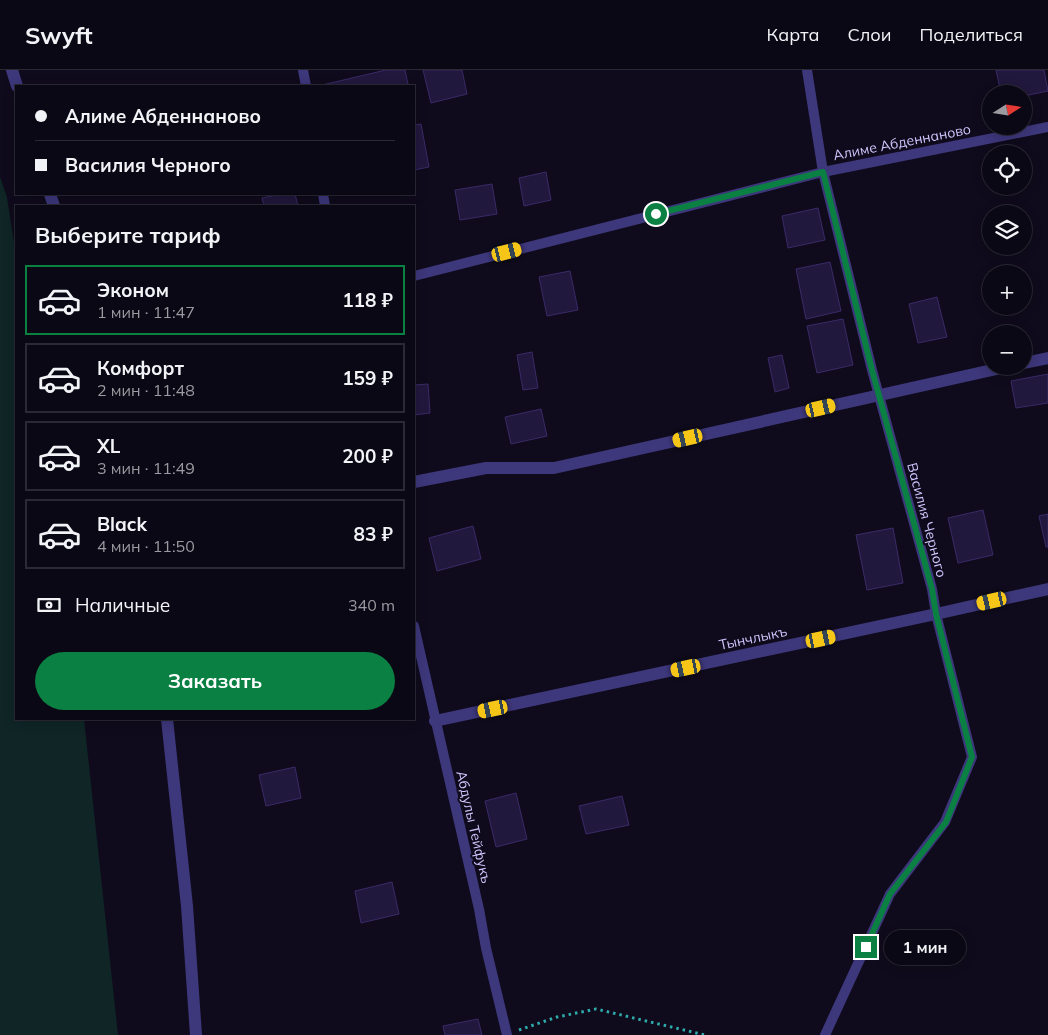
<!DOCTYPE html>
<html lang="ru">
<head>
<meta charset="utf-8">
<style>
  :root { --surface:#0b0815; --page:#14111e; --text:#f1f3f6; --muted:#9a9aa0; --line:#2b2934; --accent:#0b8043 }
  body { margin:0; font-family:Mulish,sans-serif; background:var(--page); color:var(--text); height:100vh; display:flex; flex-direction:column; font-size:19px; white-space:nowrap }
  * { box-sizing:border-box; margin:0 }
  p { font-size:16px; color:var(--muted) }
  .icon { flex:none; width:28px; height:28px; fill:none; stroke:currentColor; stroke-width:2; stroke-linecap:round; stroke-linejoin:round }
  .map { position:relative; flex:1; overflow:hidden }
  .panel { position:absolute; left:15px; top:135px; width:400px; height:515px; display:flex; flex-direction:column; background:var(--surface); border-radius:0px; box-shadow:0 2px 12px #0003,0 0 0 1px var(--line) }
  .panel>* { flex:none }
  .hud { position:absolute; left:15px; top:15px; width:400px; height:110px; border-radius:0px; box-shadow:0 2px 12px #0003,0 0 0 1px var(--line); display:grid; align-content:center; height:110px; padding:0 20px; background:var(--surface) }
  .needle { width:32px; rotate:78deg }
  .tools { position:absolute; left:982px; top:15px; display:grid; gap:10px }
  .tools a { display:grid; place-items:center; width:50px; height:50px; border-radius:50%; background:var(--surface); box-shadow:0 2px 12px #0003,0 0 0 1px var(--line); font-size:25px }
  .end { position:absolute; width:22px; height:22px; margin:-11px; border:6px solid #0b8043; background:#fff; box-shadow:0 0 0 2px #fff }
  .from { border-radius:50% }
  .bubble { position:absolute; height:35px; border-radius:18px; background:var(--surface); box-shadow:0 2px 12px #0003,0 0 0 1px var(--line); font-size:16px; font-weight:700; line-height:35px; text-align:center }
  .car { position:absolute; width:15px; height:30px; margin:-15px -8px; border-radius:6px; box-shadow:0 0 4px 1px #0007; background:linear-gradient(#f5c518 24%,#345 0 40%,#f5c518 0 76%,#345 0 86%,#f5c518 0) }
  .hud b { display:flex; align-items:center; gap:18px; height:48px; font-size:19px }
  .hud b+b { border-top:1px solid var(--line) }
  .hud i { width:12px; height:12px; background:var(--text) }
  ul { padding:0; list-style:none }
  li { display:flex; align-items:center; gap:15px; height:70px; margin:0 10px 8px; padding:0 10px; border:2px solid var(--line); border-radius:0px }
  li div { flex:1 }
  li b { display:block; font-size:19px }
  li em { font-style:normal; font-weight:700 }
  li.active { border-color:var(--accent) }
  li>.icon { width:45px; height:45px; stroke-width:1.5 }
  h2 { padding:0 20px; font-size:22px; line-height:60px }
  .pay { display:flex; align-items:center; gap:12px; height:55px; padding:0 20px; font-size:19px }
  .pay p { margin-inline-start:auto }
  .primary-button { display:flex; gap:10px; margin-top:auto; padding:10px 20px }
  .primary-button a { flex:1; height:58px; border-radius:30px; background:var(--accent); color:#fff; font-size:20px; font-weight:700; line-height:58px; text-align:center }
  header { display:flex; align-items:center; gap:30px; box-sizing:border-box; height:70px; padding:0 25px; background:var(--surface); border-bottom:1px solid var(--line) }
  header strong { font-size:24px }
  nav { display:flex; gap:28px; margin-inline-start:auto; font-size:18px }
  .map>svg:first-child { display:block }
  .green { fill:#0f2526 }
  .building { fill:#21183d; stroke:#3a2a68 }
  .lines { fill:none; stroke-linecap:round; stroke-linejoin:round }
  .path { stroke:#2eacab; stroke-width:3; stroke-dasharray:2.5 4; stroke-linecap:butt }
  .lane { stroke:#3d377b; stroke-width:10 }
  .street { stroke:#3d377b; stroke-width:12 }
  .route { stroke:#0b8043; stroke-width:6 }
  .labels { text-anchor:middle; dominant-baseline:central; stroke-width:4; stroke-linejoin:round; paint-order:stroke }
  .street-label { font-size:14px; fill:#d0c7fe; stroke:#0f0b1c }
</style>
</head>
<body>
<header>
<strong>Swyft</strong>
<nav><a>Карта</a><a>Слои</a><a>Поделиться</a></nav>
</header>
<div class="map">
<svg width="1048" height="965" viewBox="0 0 1048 965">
  <rect width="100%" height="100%" fill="#0f0b1c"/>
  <path class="green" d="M0,107L7,127L16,186V649H84L118,965H0Z"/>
  <g class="building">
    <path d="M386,0H405L408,14L398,16H318Z"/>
    <path d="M423,0H462L467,24L431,33Z"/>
    <path d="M996,0H1044L1048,21L1024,26V24H1001Z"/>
    <path d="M421,54L429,97L414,100V55Z"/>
    <path d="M546,102L551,130L524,136L519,108Z"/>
    <path d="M492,114L497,144L460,150L455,120Z"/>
    <path d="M281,124H295L298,136H264L262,128Z"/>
    <path d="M818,138L825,170L788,178L782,146Z"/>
    <path d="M830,192L841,241L806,249L796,199Z"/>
    <path d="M570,201L578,240L547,246L539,207Z"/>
    <path d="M937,227L947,267L918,273L909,234Z"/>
    <path d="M843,249L853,295L817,303L807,256Z"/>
    <path d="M532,282L538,318L523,320L517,285Z"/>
    <path d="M782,285L789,318L775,322L768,288Z"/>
    <path d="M1048,304V333L1016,338L1011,311Z"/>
    <path d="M428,314L430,343L414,345V315Z"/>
    <path d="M541,339L547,366L511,374L505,347Z"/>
    <path d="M983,440L993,485L958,493L948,448Z"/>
    <path d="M1048,444V477H1046L1039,446Z"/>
    <path d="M473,456L481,489L437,501L429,468Z"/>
    <path d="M893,458L903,513L867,520L856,465Z"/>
    <path d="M295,697L301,728L266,736L259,705Z"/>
    <path d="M516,723L527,769L496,777L485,731Z"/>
    <path d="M622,726L629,755L586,764L579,736Z"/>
    <path d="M392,812L399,844L361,853L355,821Z"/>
    <path d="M478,949L482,965H445L443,956Z"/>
  </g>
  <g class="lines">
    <path class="path" d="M519,960L557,947L596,939L705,965"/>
    <g class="lane">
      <path d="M303,0L306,16"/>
      <path d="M807,0L823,102L872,300L932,519L936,544L972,687L945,752L890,824L825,965"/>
      <path d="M323,124L325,136"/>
      <path d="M414,206L823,102L1048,57"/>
      <path d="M414,556L479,839L486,878L507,965"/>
    </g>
    <g class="street">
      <path d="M12,0L17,16"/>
      <path d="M50,124L54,136"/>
      <path d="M1024,293L1048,288"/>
      <path d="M414,412L486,398H554L1010,296"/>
      <path d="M167,649L187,836L196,965"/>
      <path d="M435,651L936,544L1048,519"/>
    </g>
  </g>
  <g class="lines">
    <path class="route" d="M656,144L823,102L872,300L932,519L936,544L972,687L946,752L890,824L866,877"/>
  </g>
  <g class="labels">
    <g class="street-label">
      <text transform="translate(902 72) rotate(-11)">Алиме Абденнаново</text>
      <text transform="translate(927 450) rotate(75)">Василия Черного</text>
      <text transform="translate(753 568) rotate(-12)">Тынчлыкъ</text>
      <text transform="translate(474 757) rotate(77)">Абдулы Тейфукъ</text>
    </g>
  </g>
</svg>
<div class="tools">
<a><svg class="needle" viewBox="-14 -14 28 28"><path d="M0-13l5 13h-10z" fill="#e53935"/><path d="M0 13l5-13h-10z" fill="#9a9aa0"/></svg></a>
<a><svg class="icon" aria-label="locate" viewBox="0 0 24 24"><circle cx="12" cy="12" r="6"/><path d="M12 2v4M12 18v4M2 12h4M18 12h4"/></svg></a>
<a><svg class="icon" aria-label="layers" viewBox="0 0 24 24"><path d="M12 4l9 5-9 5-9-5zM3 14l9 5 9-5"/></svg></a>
<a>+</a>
<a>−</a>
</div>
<i class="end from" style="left:656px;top:144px"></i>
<i class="end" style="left:866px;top:877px"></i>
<div class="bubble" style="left:884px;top:860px;width:82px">1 мин</div>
<i class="car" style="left:507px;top:182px;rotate:76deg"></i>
<i class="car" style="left:821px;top:338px;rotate:77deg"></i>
<i class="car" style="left:688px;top:368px;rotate:257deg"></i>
<i class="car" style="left:992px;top:531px;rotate:257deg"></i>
<i class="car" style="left:821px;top:569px;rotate:78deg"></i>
<i class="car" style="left:686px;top:598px;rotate:258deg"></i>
<i class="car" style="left:493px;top:639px;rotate:258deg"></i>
<div class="hud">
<b><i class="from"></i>Алиме Абденнаново</b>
<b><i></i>Василия Черного</b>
</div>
<section class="panel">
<h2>Выберите тариф</h2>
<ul>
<li class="active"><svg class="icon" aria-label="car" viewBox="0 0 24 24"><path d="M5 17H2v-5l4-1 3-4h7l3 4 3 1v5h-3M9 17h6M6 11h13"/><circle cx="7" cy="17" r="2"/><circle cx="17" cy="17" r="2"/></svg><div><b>Эконом</b><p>1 мин · 11:47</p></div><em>118 ₽</em></li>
<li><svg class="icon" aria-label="car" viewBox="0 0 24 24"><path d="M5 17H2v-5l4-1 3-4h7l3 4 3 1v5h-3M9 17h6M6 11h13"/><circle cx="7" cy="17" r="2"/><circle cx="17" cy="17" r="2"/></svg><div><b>Комфорт</b><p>2 мин · 11:48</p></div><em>159 ₽</em></li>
<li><svg class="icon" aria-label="car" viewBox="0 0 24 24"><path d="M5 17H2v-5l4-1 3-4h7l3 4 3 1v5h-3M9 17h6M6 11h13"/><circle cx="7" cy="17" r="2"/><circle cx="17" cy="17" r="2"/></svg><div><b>XL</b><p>3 мин · 11:49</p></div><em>200 ₽</em></li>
<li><svg class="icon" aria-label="car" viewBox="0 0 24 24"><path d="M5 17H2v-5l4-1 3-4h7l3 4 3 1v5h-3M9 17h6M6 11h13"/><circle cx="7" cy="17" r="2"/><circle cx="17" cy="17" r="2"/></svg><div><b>Black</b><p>4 мин · 11:50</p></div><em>83 ₽</em></li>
</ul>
<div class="pay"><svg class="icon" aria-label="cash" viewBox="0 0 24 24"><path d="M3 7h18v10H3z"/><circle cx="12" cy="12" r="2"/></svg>Наличные<p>340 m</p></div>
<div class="primary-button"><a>Заказать</a></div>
</section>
</div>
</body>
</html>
